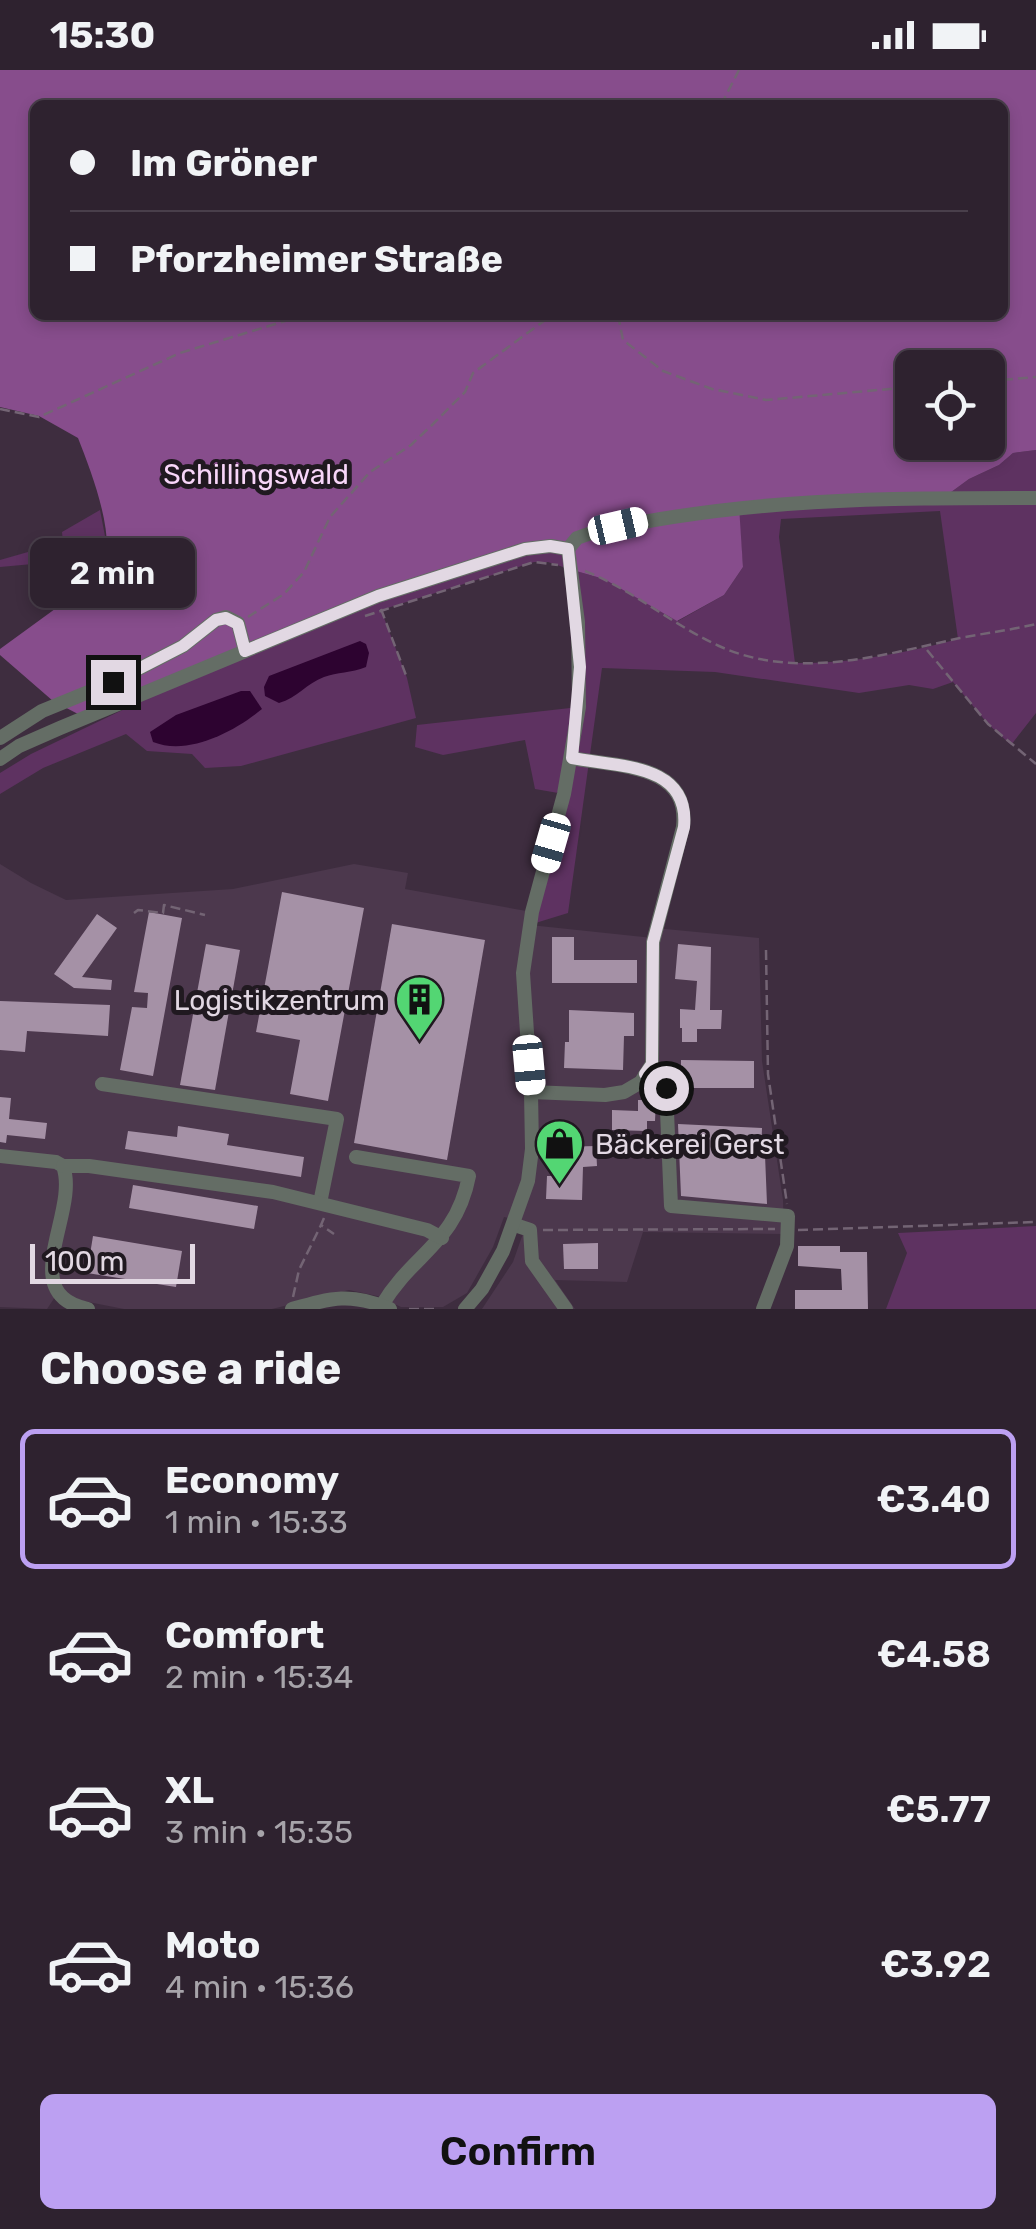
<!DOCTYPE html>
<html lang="en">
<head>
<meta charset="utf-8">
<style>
  :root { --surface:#2e222f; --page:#362a37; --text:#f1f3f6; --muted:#a7a4aa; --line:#493f4b; --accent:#bca0f2 }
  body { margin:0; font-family:Rubik,sans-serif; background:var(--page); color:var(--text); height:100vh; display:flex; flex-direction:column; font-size:38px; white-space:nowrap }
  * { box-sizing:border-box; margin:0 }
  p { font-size:32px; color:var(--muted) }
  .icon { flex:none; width:55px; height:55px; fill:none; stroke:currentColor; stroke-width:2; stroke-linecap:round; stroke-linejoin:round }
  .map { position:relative; height:1239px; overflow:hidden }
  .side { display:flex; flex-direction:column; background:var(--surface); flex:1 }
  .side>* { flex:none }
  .top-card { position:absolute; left:30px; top:30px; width:978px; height:220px; border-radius:15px; box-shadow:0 5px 15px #0003,0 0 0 2px var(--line); display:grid; align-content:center; height:220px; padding:0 40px; background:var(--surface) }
  .tools { position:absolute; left:895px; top:280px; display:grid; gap:20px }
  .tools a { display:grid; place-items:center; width:110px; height:110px; border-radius:15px; background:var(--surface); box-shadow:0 5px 15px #0003,0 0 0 2px var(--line); font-size:50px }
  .scale { position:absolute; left:30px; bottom:25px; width:165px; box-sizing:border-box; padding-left:10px; border:5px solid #e2d8e3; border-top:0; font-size:28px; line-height:35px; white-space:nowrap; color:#e2d8e3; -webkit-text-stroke:8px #201920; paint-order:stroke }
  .end { position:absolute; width:45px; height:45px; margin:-22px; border:12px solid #e2d8e3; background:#111; box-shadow:0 0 0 5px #111 }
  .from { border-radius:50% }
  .bubble { position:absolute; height:70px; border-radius:15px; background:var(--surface); box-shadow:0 5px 15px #0003,0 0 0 2px var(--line); font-size:32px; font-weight:600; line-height:70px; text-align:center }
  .car { position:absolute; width:30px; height:60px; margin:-30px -15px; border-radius:12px; box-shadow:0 0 8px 2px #0007; background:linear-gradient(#fff 24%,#345 0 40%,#fff 0 76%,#345 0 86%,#fff 0) }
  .top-card b { display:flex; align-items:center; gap:35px; height:95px; font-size:38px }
  .top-card b+b { border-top:2px solid var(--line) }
  .top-card i { width:25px; height:25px; background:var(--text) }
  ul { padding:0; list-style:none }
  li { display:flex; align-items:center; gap:30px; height:140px; margin:0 20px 15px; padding:0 20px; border:5px solid transparent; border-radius:15px }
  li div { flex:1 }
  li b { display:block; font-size:38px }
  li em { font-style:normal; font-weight:600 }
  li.selected { border-color:var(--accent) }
  li>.icon { width:90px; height:90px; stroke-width:1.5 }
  h2 { padding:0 40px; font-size:45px; line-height:120px }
  .action { display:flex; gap:20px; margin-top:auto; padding:20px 40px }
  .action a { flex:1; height:115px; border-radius:15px; background:var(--accent); color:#111; font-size:40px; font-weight:600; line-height:115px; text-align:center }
  .status { display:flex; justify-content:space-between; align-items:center; height:70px; padding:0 50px; background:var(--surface); direction:ltr }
  .status svg { height:28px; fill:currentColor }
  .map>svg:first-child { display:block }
  .built { fill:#4c384d }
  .green { fill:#5e3261; fill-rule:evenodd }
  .forest { fill:#874d8c; fill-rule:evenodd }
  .water { fill:#2d0330 }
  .building { fill:#a591a6 }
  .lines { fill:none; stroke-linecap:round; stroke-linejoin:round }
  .path { stroke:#736474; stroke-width:2.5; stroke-dasharray:10 5; stroke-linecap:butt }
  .minor { stroke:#646d65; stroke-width:14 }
  .route { stroke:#e2d8e3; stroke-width:12 }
  .labels { text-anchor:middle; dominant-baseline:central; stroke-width:10; stroke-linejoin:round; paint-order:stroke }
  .park-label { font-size:28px; fill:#f8d6f9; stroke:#201920 }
  .poi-label { font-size:28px; fill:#e2d8e3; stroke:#201920; text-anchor:end }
</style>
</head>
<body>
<div class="status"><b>15:30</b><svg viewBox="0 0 49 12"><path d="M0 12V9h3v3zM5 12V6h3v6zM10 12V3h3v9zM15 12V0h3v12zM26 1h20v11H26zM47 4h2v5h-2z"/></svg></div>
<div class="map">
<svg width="1036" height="1239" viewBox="0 0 1036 1239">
  <rect width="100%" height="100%" fill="#3e2d3f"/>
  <path class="built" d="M0,794L31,813L66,830L233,819L354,794L408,803L405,819L532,842L530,855L653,868L655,858L759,868L762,991L783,1130L784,1164L643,1162L627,1212L555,1210L575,1239H482L513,1192L527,1152L504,1147L493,1177L467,1223L443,1237H401L377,1226L349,1220L272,1239H124L73,1229L61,1218L47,1239L0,1237Z"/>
  <g class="green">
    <path d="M1036,380V643L1011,675L988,654L953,612L933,619L909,615L859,623L715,602L602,598L568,843L529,855L564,724L535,719L525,670L443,685L415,677L417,655L579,637L569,499L548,492H534L381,540L407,608L416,648L241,696L205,698L192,684L147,681L126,664L43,698L0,724V703L31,684L245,581L525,479H568L569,499L604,509L678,551L724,525L743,497L738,436L943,428L969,409L999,395L1013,383ZM940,441L958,569C906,583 848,594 795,593L779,467L781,449Z"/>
    <path d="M100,440L109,487L0,497V490L63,472L62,462Z"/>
    <path d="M1036,1156V1239H886L907,1183L898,1163Z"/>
  </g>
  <path class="forest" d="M0,0H1036V380L1013,383L999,395L969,409L943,428L739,436L743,497L724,525L677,551L604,509L569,499L567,488L551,476L378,526L78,644L53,631L0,585V579L103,504C117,467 92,404 78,368L39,346L0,337ZM35,35H1002V245H35ZM912,298H988V372H912Z"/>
  <g class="water">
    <path d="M360,571L366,574L369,583L366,597C351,603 337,602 324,607C307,613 297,628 279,633L265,626L264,617L269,606Z"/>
    <path d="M241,621H250L262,639C234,662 188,686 153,672L150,662L176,645Z"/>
  </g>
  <g class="building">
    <path d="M282,822L364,838L328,1031L290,1024L300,970L256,962Z"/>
    <path d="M149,842L182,848L153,1006L120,1000L132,937L147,938L148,923L134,922Z"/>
    <path d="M97,844L117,858L82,907L112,910L111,920L74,918L54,904Z"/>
    <path d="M392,854L485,870L447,1090L354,1073Z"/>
    <path d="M552,867H574V890H637V913H552Z"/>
    <path d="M206,874L240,880L215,1020L180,1015Z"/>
    <path d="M678,874L711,877L710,940H722L721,959H697V972H682V958H680V939L695,940L697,911L675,909Z"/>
    <path d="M0,931L110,935L108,966L27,961L25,982L0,980Z"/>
    <path d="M569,940L634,943V966H624L623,1000L564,998L565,972H569Z"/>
    <path d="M681,990L754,991V1018H681Z"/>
    <path d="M0,1027L11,1028L9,1049L47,1053L45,1069L7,1065L6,1073L0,1072Z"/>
    <path d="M638,1030H656L655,1051H647V1061L612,1060V1040L638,1041Z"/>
    <path d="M678,1054L762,1058L761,1085H765L767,1134L681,1126Z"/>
    <path d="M178,1056L229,1064L227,1075L304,1087L301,1107L125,1079L128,1061L177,1067Z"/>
    <path d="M596,1076L597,1096L583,1097L582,1130L546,1129L547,1106H560L559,1077Z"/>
    <path d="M133,1115L258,1136L254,1159L129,1138Z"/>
    <path d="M93,1166L182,1181L176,1217L87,1203Z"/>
    <path d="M598,1173V1199H564L563,1174Z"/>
    <path d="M798,1176H840V1182H867L868,1239H795V1220H842L841,1199L798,1196Z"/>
  </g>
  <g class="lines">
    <g class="path">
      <path d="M721,35L739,0"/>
      <path d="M618,245L623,270L663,301L712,319L766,330L912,317"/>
      <path d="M988,311L1036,307"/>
      <path d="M0,339L39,347L180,283L305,245"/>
      <path d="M585,501C633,520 673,555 719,576C796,611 883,585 960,568C986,563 1011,560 1036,554"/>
      <path d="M381,539L407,608"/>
      <path d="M365,546L534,492L558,495"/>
      <path d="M248,547L284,524L304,502L330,447L370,402L411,375L433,354L465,322L473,303L552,245"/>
      <path d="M927,580L988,654L1036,694"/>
      <path d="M134,843L138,840L163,843L164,835L205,845"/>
      <path d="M766,880L768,1004L787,1134"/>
      <path d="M324,1148L321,1155L334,1164"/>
      <path d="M543,1160L775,1159"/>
      <path d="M798,1160L1036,1152"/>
      <path d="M293,1227L299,1200L321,1155"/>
      <path d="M409,1239H435"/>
    </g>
    <g class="minor">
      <path d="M568,479L577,468L594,462C744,428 883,428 1036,428"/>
      <path d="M0,668L42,641L113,612L183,576L216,550L226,547L238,553L245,581"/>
      <path d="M0,689L19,676L60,658L378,526L525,479L551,476L568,479"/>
      <path d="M645,1005L666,1018L671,1136L788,1146L787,1176L763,1239"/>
      <path d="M102,1014L337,1049L320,1133"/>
      <path d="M531,1022L605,1025L624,1022L641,1012L652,994L653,872L683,757C690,693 618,697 571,688"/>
      <path d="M0,1086L56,1092L63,1096C80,1142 14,1224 88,1239"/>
      <path d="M356,1087L469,1106C456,1173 413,1183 382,1235"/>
      <path d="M63,1096H89L273,1122L427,1160L442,1168"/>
      <path d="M515,1155L530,1160L532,1191L566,1239"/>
      <path d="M292,1239C331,1228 351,1222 390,1239"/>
      <path d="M465,1239L482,1219L503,1181L528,1111L532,1079L531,1022L523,903L532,842L564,724L579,637L578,552L568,479"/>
    </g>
  </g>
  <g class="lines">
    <path class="route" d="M113,612L183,576L216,550L226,548L238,554L245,581L378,526L525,479L550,476L568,479L580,597L572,688C618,697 690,693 684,757L653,872L652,994L645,1004L666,1018"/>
  </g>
  <defs>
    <symbol id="building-pin" viewBox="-11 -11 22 30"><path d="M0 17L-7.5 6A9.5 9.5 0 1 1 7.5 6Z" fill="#53d673" stroke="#201920"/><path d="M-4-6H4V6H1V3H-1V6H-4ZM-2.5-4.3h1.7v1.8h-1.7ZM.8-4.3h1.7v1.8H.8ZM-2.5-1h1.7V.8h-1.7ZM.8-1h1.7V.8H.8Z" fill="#111"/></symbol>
    <symbol id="shop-pin" viewBox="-11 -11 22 30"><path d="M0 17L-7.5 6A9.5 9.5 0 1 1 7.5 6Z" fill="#53d673" stroke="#201920"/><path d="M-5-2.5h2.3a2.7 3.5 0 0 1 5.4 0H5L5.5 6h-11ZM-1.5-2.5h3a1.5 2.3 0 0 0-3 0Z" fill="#111"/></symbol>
  </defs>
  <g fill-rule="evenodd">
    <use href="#building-pin" x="392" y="902" width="55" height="75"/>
    <use href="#shop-pin" x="532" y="1046" width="55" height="75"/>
  </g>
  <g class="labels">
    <g class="park-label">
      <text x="256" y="404">Schillingswald</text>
    </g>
    <g class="poi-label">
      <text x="385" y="930">Logistikzentrum</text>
      <text x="595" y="1074" text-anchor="start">Bäckerei Gerst</text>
    </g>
  </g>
</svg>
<div class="tools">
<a><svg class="icon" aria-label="locate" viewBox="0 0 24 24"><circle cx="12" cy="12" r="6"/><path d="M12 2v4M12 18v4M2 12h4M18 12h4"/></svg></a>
</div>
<div class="scale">100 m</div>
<i class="end from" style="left:666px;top:1018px"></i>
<i class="end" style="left:113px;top:612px"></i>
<div class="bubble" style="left:30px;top:468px;width:165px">2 min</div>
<i class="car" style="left:618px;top:456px;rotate:77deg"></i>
<i class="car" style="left:551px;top:773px;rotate:196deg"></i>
<i class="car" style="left:529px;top:995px;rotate:175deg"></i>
<div class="top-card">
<b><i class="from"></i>Im Gröner</b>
<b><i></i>Pforzheimer Straße</b>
</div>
</div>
<section class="side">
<h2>Choose a ride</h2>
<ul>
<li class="selected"><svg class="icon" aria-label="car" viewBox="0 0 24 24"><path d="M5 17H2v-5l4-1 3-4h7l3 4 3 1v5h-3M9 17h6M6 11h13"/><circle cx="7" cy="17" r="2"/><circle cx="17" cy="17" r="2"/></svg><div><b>Economy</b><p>1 min · 15:33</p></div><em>€3.40</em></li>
<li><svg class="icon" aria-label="car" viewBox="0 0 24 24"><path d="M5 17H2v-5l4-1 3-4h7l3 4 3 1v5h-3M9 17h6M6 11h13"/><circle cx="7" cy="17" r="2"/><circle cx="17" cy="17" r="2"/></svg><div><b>Comfort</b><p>2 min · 15:34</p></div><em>€4.58</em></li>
<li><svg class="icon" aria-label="car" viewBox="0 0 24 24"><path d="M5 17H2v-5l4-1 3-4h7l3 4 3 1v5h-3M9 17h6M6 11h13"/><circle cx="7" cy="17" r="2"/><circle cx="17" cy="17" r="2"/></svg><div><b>XL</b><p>3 min · 15:35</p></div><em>€5.77</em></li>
<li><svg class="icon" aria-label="car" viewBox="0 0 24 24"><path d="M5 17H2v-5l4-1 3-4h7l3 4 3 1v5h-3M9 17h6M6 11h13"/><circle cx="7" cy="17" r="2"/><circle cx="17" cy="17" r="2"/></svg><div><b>Moto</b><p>4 min · 15:36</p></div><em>€3.92</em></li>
</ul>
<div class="action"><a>Confirm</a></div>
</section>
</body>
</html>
